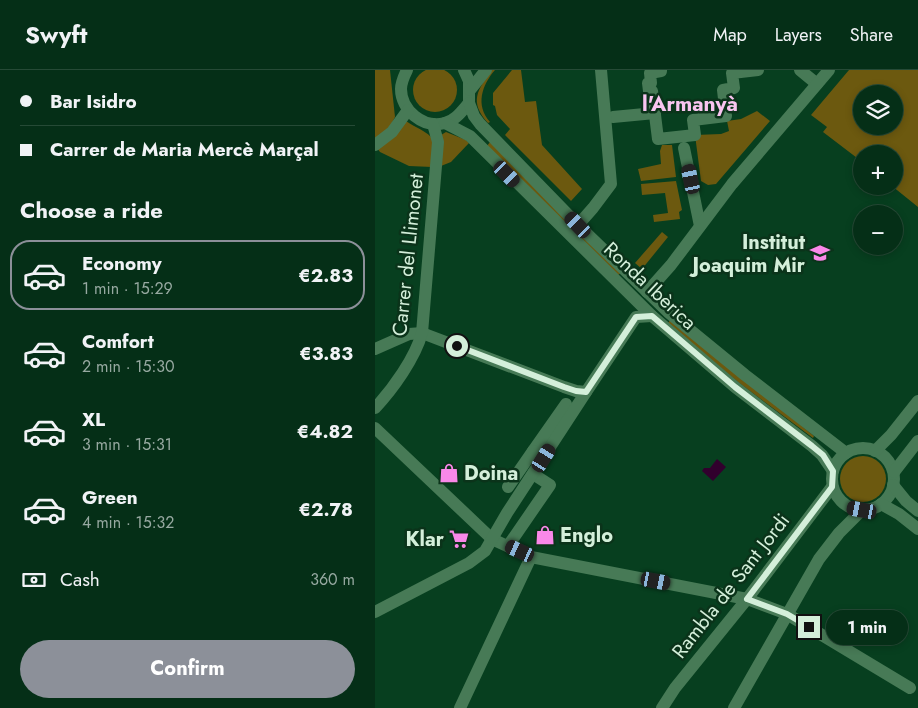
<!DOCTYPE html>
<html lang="en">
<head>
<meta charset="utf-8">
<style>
  :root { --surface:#052f17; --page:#0e3720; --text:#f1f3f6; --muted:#97a9a1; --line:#264a36; --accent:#8c9099 }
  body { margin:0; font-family:Jost,sans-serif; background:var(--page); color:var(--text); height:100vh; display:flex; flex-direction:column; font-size:19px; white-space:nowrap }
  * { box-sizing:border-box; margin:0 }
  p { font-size:16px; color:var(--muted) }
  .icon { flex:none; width:28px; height:28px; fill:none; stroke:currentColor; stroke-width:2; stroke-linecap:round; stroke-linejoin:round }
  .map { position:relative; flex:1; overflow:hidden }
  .panel { display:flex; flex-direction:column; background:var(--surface); width:375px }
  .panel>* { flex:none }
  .guide { display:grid; align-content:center; height:110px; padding:0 20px; background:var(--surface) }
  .buttons { position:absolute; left:478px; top:15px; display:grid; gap:10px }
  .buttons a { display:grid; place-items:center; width:50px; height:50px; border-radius:50%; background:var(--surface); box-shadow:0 2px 8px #0003,0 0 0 1px var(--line); font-size:25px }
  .end { position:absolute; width:22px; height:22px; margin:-11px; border:6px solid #d4efda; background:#111; box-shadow:0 0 0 2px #111 }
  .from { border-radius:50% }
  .bubble { position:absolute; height:35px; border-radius:18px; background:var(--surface); box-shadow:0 2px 8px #0003,0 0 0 1px var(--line); font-size:16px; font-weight:700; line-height:35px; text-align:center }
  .car { position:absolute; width:15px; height:30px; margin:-15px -8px; border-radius:6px; box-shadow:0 0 4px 1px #0007; background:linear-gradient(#222 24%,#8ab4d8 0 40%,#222 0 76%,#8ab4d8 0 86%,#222 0) }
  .guide b { display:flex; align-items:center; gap:18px; height:48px; font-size:19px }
  .guide b+b { border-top:1px solid var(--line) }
  .guide i { width:12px; height:12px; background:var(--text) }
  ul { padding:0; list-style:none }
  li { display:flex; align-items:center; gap:15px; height:70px; margin:0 10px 8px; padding:0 10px; border:2px solid transparent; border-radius:20px }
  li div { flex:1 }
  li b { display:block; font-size:19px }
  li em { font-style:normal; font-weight:700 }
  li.active { border-color:var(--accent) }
  li>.icon { width:45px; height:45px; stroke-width:1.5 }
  h2 { padding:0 20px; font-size:22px; line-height:60px }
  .pay { display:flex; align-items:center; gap:12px; height:55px; padding:0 20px; font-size:19px }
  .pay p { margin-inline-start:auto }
  .primary-button { display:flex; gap:10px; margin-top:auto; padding:10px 20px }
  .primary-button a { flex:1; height:58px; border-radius:30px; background:var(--accent); color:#fff; font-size:20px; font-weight:700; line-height:58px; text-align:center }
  header { display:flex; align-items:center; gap:30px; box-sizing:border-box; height:70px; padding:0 25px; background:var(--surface); border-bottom:1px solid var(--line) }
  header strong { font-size:24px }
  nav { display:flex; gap:28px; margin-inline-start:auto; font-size:18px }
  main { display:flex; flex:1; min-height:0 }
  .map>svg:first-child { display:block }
  .green { fill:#6c590f; fill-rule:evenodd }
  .water { fill:#31002d }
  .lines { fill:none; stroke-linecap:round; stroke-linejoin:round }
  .minor { stroke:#477a56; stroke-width:12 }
  .route { stroke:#d4efda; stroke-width:6 }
  .labels { text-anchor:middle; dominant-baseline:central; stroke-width:5; stroke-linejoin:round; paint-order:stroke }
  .poi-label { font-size:20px; font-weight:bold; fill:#d4efda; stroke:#0b331a; text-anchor:end }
  .street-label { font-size:20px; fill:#d4efda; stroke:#0b331a }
  .neighbourhood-label { font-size:21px; font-weight:bold; fill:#f9c5f0; stroke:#0b331a }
</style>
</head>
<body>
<header>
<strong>Swyft</strong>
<nav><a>Map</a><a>Layers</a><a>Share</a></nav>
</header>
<main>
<section class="panel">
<div class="guide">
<b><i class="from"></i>Bar Isidro</b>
<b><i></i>Carrer de Maria Mercè Marçal</b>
</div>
<h2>Choose a ride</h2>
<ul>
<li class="active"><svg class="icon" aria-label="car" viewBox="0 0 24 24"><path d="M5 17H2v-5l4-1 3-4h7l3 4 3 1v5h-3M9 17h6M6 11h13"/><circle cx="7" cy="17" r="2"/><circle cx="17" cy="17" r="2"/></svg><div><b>Economy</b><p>1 min · 15:29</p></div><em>€2.83</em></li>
<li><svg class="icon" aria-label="car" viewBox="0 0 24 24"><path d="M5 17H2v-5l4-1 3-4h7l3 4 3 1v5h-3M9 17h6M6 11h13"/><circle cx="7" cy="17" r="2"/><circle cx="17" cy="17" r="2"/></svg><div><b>Comfort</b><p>2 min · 15:30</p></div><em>€3.83</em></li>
<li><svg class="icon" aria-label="car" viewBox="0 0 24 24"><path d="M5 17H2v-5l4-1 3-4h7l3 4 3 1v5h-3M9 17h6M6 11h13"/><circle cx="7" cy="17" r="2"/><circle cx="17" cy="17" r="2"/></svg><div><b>XL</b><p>3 min · 15:31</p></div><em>€4.82</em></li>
<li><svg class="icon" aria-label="car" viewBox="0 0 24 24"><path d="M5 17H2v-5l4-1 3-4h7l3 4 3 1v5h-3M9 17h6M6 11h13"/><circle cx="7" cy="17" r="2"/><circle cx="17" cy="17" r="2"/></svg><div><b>Green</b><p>4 min · 15:32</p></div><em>€2.78</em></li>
</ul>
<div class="pay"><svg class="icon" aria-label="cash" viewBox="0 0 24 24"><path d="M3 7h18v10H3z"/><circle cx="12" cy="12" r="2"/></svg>Cash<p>360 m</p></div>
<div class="primary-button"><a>Confirm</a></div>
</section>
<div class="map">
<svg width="543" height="638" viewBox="0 0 543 638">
  <rect width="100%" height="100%" fill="#073f1f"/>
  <g class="green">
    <circle cx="60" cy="20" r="22"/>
    <path d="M0,0H15L20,47L14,59L0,70Z"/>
    <path d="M117,0H120C107,15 100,35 115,52L113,53C94,32 102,20 117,0Z"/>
    <path d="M137,0H146L150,32L161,31L167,75L207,119L196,131L130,65L135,59L122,45L120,36L118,35V23Z"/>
    <path d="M474,0H543V137L517,116H519V84H486V91L448,62L452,57L436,45ZM486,24H519V56H486Z"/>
    <path d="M382,41L395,51L341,114L333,115L326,111L320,65L346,64L354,61L352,51L366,49Z"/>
    <path d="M31,51C41,58 52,61 59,70L57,97L34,96L5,82L2,78Z"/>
    <path d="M71,62L91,70L94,73L76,92L66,96V65Z"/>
    <path d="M115,72L246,203L243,205L112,76Z"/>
    <path d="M287,75H297L301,107L266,111L263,99L286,94L285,81Z"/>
    <path d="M301,111L307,140L304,142L305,149L279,152L278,145L293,143L290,123L267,125L266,114Z"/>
    <path d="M287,162L293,167L267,199L260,193Z"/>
    <path d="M296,249L439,366L438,368L363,312L293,253Z"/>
    <circle cx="488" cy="409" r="23"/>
  </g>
  <path class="water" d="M342,389L351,397L338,411L327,401L329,398H335Z"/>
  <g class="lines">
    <g class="minor">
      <path d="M32,0C29,6 26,12 26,19C26,40 48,59 70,53C80,51 87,41 94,33V11L89,0"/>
      <path d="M286,0V1L275,3L276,13H273L274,21H277L283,69L320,65L318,50L351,46L348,20L359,18L357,3L383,0"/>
      <path d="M425,0L442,14"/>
      <path d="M95,20L111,0"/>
      <path d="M94,33L99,46L105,54L203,155L293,242L370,305L471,383"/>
      <path d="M238,47L280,43"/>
      <path d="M70,53L95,66L277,246L360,317L437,376L447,385L458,401"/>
      <path d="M0,75L17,62L33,40"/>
      <path d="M309,78L325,156"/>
      <path d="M203,155L218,138L236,114L226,0"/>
      <path d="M272,222L296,195L357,114L454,0"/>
      <path d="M0,279L34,264L47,263L189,317L201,321L211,322"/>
      <path d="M0,338C18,319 40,288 47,263L63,72L58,54"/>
      <path d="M0,358L117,469L156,487L372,529L412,544L535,618"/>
      <circle cx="488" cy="409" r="31"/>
      <path d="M500,381L516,365L543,331"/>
      <path d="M169,388L158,381L191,334"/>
      <path d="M519,402L543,371"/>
      <path d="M518,415L531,431L543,441"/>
      <path d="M133,417L158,381"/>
      <path d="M506,434L524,444L543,459"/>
      <path d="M133,476L175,415L158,404"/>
      <path d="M0,542L94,493L110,481L132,443L211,322L261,247L277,246"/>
      <path d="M85,638L156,487"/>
      <path d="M287,638L300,618L372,529L457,417"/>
      <path d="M359,638L444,489L464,463L487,440"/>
    </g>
  </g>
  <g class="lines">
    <path class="route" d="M82,276L189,317L201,321L211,322L261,247L277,246L360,317L437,376L448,385L458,401L457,417L372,529L412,544L434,557"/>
  </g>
  <defs>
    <symbol id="school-bare" viewBox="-9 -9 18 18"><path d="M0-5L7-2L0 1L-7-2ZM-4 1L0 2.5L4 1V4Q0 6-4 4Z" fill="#f988e9" stroke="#0b331a" stroke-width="2.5" paint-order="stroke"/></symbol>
    <symbol id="shop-bare" viewBox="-9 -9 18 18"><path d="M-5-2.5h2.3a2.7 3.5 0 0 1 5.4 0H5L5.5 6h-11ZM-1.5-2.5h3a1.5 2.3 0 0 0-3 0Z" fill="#f988e9" stroke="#0b331a" stroke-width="2.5" paint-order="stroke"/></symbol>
    <symbol id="supermarket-bare" viewBox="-9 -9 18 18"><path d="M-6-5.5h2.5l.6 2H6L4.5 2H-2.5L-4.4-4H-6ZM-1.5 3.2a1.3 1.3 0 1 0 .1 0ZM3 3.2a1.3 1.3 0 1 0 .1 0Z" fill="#f988e9" stroke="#0b331a" stroke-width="2.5" paint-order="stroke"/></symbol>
  </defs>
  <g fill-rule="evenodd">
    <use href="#school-bare" x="431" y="169" width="28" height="28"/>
    <use href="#shop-bare" x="60" y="389" width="28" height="28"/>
    <use href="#shop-bare" x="156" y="451" width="28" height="28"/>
    <use href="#supermarket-bare" x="70" y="455" width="28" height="28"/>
  </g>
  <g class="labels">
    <g class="poi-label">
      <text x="430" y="172">Institut<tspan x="430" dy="23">Joaquim Mir</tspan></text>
      <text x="89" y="403" text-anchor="start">Doina</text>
      <text x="185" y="465" text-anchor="start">Englo</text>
      <text x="69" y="469">Klar</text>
    </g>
    <g class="street-label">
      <text transform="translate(33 185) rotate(-84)">Carrer del Llimonet</text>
      <text transform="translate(275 216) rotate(43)">Ronda Ibèrica</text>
      <text transform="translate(356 516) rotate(-52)">Rambla de Sant Jordi</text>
    </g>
    <g class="neighbourhood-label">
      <text x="315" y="34">l'Armanyà</text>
    </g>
  </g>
</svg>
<div class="buttons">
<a><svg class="icon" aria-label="layers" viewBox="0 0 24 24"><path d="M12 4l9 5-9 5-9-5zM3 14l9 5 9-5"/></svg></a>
<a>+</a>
<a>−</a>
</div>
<i class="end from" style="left:82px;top:276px"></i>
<i class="end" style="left:434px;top:557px"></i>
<div class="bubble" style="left:451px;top:540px;width:82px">1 min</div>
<i class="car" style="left:132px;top:104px;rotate:135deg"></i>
<i class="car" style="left:316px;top:109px;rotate:348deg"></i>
<i class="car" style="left:203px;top:155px;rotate:316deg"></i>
<i class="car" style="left:169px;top:388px;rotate:32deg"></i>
<i class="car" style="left:487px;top:440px;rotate:281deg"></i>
<i class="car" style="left:145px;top:481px;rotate:295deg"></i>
<i class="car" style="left:281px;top:511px;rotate:101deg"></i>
</div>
</main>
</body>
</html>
